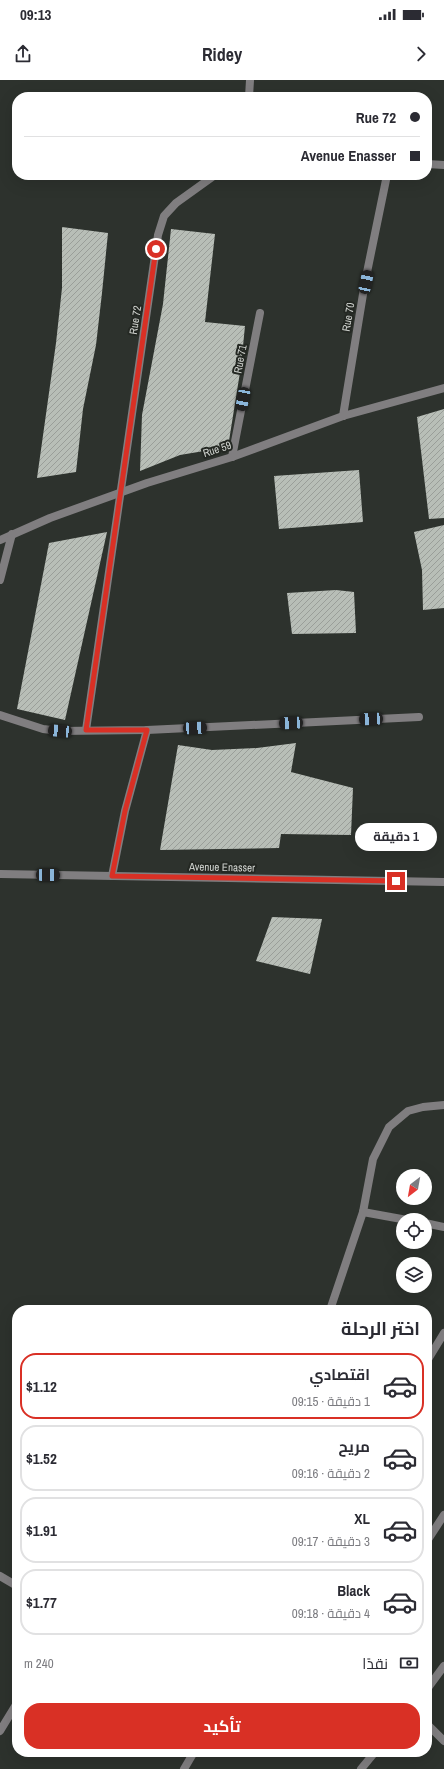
<!DOCTYPE html>
<html lang="ar">
<head>
<meta charset="utf-8">
<style>
  :root { --surface:#fff; --page:#f2f2f3; --text:#2b2b33; --muted:#7c7c81; --line:#e1e1e2; --accent:#d93025 }
  body { margin:0; font-family:"Archivo Narrow",Cairo,sans-serif; background:var(--page); color:var(--text); direction:rtl; height:100vh; display:flex; flex-direction:column; font-size:15px; white-space:nowrap }
  * { box-sizing:border-box; margin:0 }
  p { font-size:13px; color:var(--muted) }
  .icon { flex:none; width:22px; height:22px; fill:none; stroke:currentColor; stroke-width:2; stroke-linecap:round; stroke-linejoin:round }
  .map { position:relative; flex:1; overflow:hidden; direction:ltr }
  .sheet { position:absolute; left:12px; top:1225px; width:420px; height:452px; display:flex; flex-direction:column; background:var(--surface); border-radius:16px; box-shadow:0 4px 16px #0002; direction:rtl }
  .sheet>* { flex:none }
  .banner { position:absolute; left:12px; top:12px; width:420px; height:88px; border-radius:16px; box-shadow:0 4px 16px #0002; direction:rtl; display:grid; align-content:center; height:88px; padding:0 12px; background:var(--surface) }
  .needle { width:26px; rotate:211deg }
  .buttons { position:absolute; left:396px; top:1089px; display:grid; gap:8px }
  .buttons a { display:grid; place-items:center; width:36px; height:36px; border-radius:50%; background:var(--surface); box-shadow:0 4px 16px #0002; font-size:20px }
  .end { position:absolute; width:18px; height:18px; margin:-9px; border:5px solid #d93025; background:#fff; box-shadow:0 0 0 2px #fff }
  .from { border-radius:50% }
  .bubble { position:absolute; height:28px; border-radius:14px; background:var(--surface); box-shadow:0 4px 16px #0002; font-size:13px; font-weight:700; line-height:28px; text-align:center; direction:rtl }
  .car { position:absolute; width:12px; height:24px; margin:-12px -6px; border-radius:5px; box-shadow:0 0 3px 1px #0007; background:linear-gradient(#222 24%,#8ab4d8 0 40%,#222 0 76%,#8ab4d8 0 86%,#222 0) }
  .banner b { display:flex; align-items:center; gap:14px; height:38px; font-size:15px }
  .banner b+b { border-top:1px solid var(--line) }
  .banner i { width:10px; height:10px; background:var(--text) }
  ul { padding:0; list-style:none }
  li { display:flex; align-items:center; gap:12px; height:66px; margin:0 8px 6px; padding:0 4px; border:2px solid var(--line); border-radius:16px }
  li div { flex:1 }
  li b { display:block; font-size:15px }
  li em { font-style:normal; font-weight:700 }
  li.on { border-color:var(--accent) }
  li>.icon { width:36px; height:36px; stroke-width:1.5 }
  h2 { padding:0 12px; font-size:18px; line-height:48px }
  .pay { display:flex; align-items:center; gap:10px; height:44px; padding:0 12px; font-size:15px }
  .pay p { margin-inline-start:auto }
  .cta { display:flex; gap:8px; margin-top:auto; padding:8px 12px }
  .cta a { flex:1; height:46px; border-radius:16px; background:var(--accent); color:#fff; font-size:16px; font-weight:700; line-height:46px; text-align:center }
  .status { display:flex; justify-content:space-between; align-items:center; height:28px; padding:0 20px; background:var(--surface); direction:ltr }
  .status svg { height:11px; fill:currentColor }
  header { display:flex; justify-content:space-between; align-items:center; height:52px; padding:0 12px; background:var(--surface); font-size:18px; font-weight:700 }
  .map>svg:first-child { display:block }
  .building { fill:url(#building-hatch) }
  .lines { fill:none; stroke-linecap:round; stroke-linejoin:round }
  .minor { stroke:#807e80; stroke-width:8 }
  .tertiary { stroke:#807e80; stroke-width:8 }
  .route { stroke:#d93025; stroke-width:5 }
  .labels { text-anchor:middle; dominant-baseline:central; stroke-width:4; stroke-linejoin:round; paint-order:stroke }
  .street-label { font-size:11px; fill:#d0d3cf; stroke:#242823 }
</style>
</head>
<body>
<div class="status"><b>09:13</b><svg viewBox="0 0 49 12"><path d="M0 12V9h3v3zM5 12V6h3v6zM10 12V3h3v9zM15 12V0h3v12zM26 1h20v11H26zM47 4h2v5h-2z"/></svg></div>
<header><svg class="icon" aria-label="forward" viewBox="0 0 24 24"><path d="M9 5l7 7-7 7"/></svg>Ridey<svg class="icon" aria-label="share" viewBox="0 0 24 24"><path d="M12 15V3M7 8l5-5 5 5M5 13v7h14v-7"/></svg></header>
<div class="map">
<svg width="444" height="1689" viewBox="0 0 444 1689">
  <defs>
    <pattern id="building-hatch" width="6" height="6" patternUnits="userSpaceOnUse"><rect width="6" height="6" fill="#b8beb7"/><path d="M-1 1l2-2M0 6l6-6M5 7l2-2" fill="none" stroke="#9a9e99"/></pattern>
  </defs>
  <rect width="100%" height="100%" fill="#2d322d"/>
  <g class="building">
    <path d="M62,147L108,153L102,213L96,265L83,329L76,392L37,398L56,263L62,208Z"/>
    <path d="M171,149L215,154L205,242L245,246L241,286L228,367L180,375L140,391L142,335L163,224Z"/>
    <path d="M444,329V438L429,439L417,337Z"/>
    <path d="M359,390L363,442L279,449L274,396Z"/>
    <path d="M444,445V528L423,530L422,490L414,452Z"/>
    <path d="M107,452L65,640L17,629L49,463Z"/>
    <path d="M336,510L354,512L356,553L292,554L287,513Z"/>
    <path d="M296,663L291,692L353,708L351,755L281,754L279,768L160,770L178,665L212,670L257,668Z"/>
    <path d="M272,837L322,839L310,894L256,881Z"/>
  </g>
  <g class="lines">
    <g class="minor">
      <path d="M249,17L250,0"/>
      <path d="M427,84L444,85"/>
      <path d="M343,336L365,202L387,95"/>
      <path d="M232,377L260,233"/>
      <path d="M0,460L50,438L147,403L232,377L343,336L444,308"/>
      <path d="M0,500L12,454"/>
      <path d="M0,635L43,649L60,651L147,650L419,637"/>
      <path d="M86,650L158,155L164,136L176,123L215,95"/>
      <path d="M112,796L125,731L147,650"/>
      <path d="M363,1132L407,1140"/>
      <path d="M425,1143L444,1147"/>
      <path d="M330,1230L363,1132L373,1079L389,1047L408,1031L423,1027L444,1025"/>
      <path d="M427,1281L444,1253"/>
      <path d="M427,1461L444,1435"/>
      <path d="M0,1496L17,1506"/>
      <path d="M427,1609L444,1586"/>
      <path d="M427,1644L444,1661"/>
      <path d="M0,1651L17,1623"/>
      <path d="M184,1689L194,1672"/>
      <path d="M361,1689L375,1672"/>
    </g>
    <path class="tertiary" d="M0,794L444,802"/>
  </g>
  <g class="lines">
    <path class="route" d="M156,169L86,650H147L125,731L112,796L396,801"/>
  </g>
  <g class="labels">
    <g class="street-label">
      <text transform="translate(348 237) rotate(-80)">Rue 70</text>
      <text transform="translate(135 240) rotate(-81)">Rue 72</text>
      <text transform="translate(240 279) rotate(-79)">Rue 71</text>
      <text transform="translate(217 369) rotate(-18)">Rue 59</text>
      <text transform="translate(222 787) rotate(1)">Avenue Enasser</text>
    </g>
  </g>
</svg>
<div class="buttons">
<a><svg class="needle" viewBox="-14 -14 28 28"><path d="M0-13l5 13h-10z" fill="#e53935"/><path d="M0 13l5-13h-10z" fill="#7c7c81"/></svg></a>
<a><svg class="icon" aria-label="locate" viewBox="0 0 24 24"><circle cx="12" cy="12" r="6"/><path d="M12 2v4M12 18v4M2 12h4M18 12h4"/></svg></a>
<a><svg class="icon" aria-label="layers" viewBox="0 0 24 24"><path d="M12 4l9 5-9 5-9-5zM3 14l9 5 9-5"/></svg></a>
</div>
<i class="end from" style="left:156px;top:169px"></i>
<i class="end" style="left:396px;top:801px"></i>
<div class="bubble" style="left:355px;top:743px;width:82px">1 دقيقة</div>
<i class="car" style="left:366px;top:202px;rotate:12deg"></i>
<i class="car" style="left:243px;top:319px;rotate:191deg"></i>
<i class="car" style="left:371px;top:639px;rotate:267deg"></i>
<i class="car" style="left:291px;top:643px;rotate:267deg"></i>
<i class="car" style="left:195px;top:648px;rotate:87deg"></i>
<i class="car" style="left:60px;top:651px;rotate:275deg"></i>
<i class="car" style="left:48px;top:795px;rotate:91deg"></i>
<div class="banner">
<b><i class="from"></i>Rue 72</b>
<b><i></i>Avenue Enasser</b>
</div>
<section class="sheet">
<h2>اختر الرحلة</h2>
<ul>
<li class="on"><svg class="icon" aria-label="car" viewBox="0 0 24 24"><path d="M5 17H2v-5l4-1 3-4h7l3 4 3 1v5h-3M9 17h6M6 11h13"/><circle cx="7" cy="17" r="2"/><circle cx="17" cy="17" r="2"/></svg><div><b>اقتصادي</b><p>1 دقيقة · 09:15</p></div><em>$1.12</em></li>
<li><svg class="icon" aria-label="car" viewBox="0 0 24 24"><path d="M5 17H2v-5l4-1 3-4h7l3 4 3 1v5h-3M9 17h6M6 11h13"/><circle cx="7" cy="17" r="2"/><circle cx="17" cy="17" r="2"/></svg><div><b>مريح</b><p>2 دقيقة · 09:16</p></div><em>$1.52</em></li>
<li><svg class="icon" aria-label="car" viewBox="0 0 24 24"><path d="M5 17H2v-5l4-1 3-4h7l3 4 3 1v5h-3M9 17h6M6 11h13"/><circle cx="7" cy="17" r="2"/><circle cx="17" cy="17" r="2"/></svg><div><b>XL</b><p>3 دقيقة · 09:17</p></div><em>$1.91</em></li>
<li><svg class="icon" aria-label="car" viewBox="0 0 24 24"><path d="M5 17H2v-5l4-1 3-4h7l3 4 3 1v5h-3M9 17h6M6 11h13"/><circle cx="7" cy="17" r="2"/><circle cx="17" cy="17" r="2"/></svg><div><b>Black</b><p>4 دقيقة · 09:18</p></div><em>$1.77</em></li>
</ul>
<div class="pay"><svg class="icon" aria-label="cash" viewBox="0 0 24 24"><path d="M3 7h18v10H3z"/><circle cx="12" cy="12" r="2"/></svg>نقدًا<p>240 m</p></div>
<div class="cta"><a>تأكيد</a></div>
</section>
</div>
</body>
</html>
